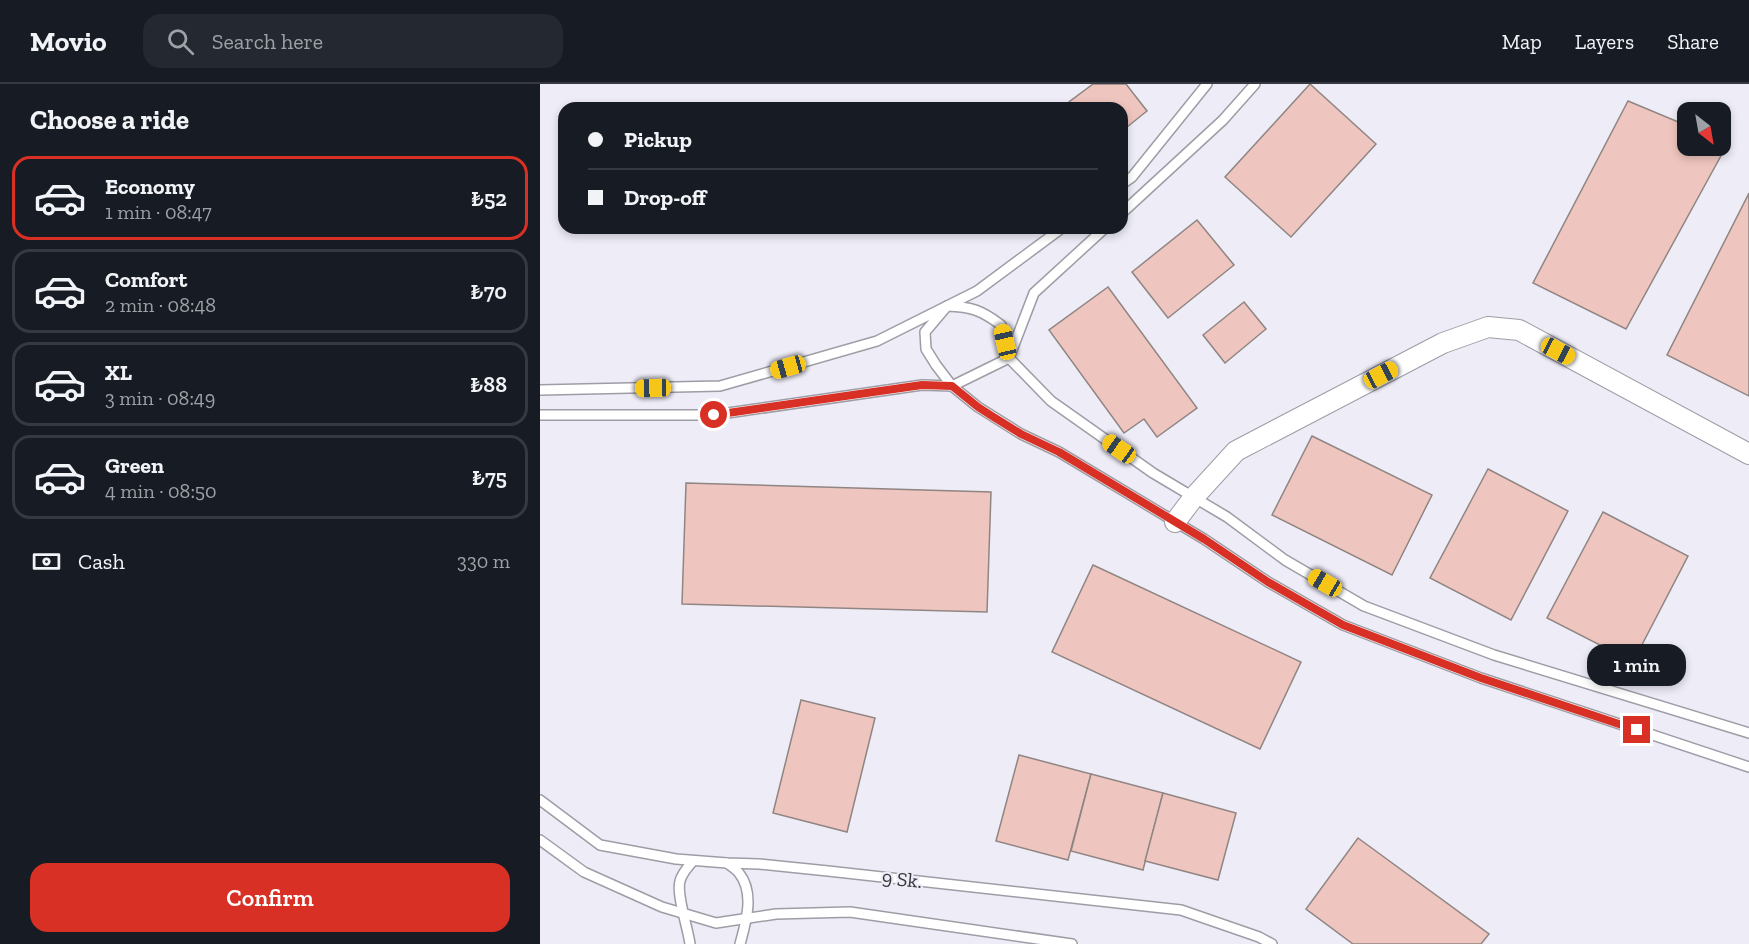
<!DOCTYPE html>
<html lang="en">
<head>
<meta charset="utf-8">
<style>
  :root { --surface:#171b24; --page:#242831; --text:#f1f3f6; --muted:#9ea1a6; --line:#363941; --accent:#d93025 }
  body { margin:0; font-family:"Zilla Slab",serif; background:var(--page); color:var(--text); height:100vh; display:flex; flex-direction:column; font-size:22px; white-space:nowrap }
  * { box-sizing:border-box; margin:0 }
  p { font-size:20px; color:var(--muted) }
  .icon { flex:none; width:33px; height:33px; fill:none; stroke:currentColor; stroke-width:2; stroke-linecap:round; stroke-linejoin:round }
  .map { position:relative; flex:1; overflow:hidden }
  .side { display:flex; flex-direction:column; background:var(--surface); width:540px }
  .side>* { flex:none }
  .top-card { position:absolute; left:18px; top:18px; width:570px; height:132px; border-radius:18px; box-shadow:0 3px 9px #0003; display:grid; align-content:center; height:132px; padding:0 30px; background:var(--surface) }
  .needle { width:39px; rotate:149deg }
  .tools { position:absolute; left:1137px; top:18px; display:grid; gap:12px }
  .tools a { display:grid; place-items:center; width:54px; height:54px; border-radius:12px; background:var(--surface); box-shadow:0 3px 9px #0003; font-size:30px }
  .end { position:absolute; width:27px; height:27px; margin:-14px; border:8px solid #d93025; background:#fff; box-shadow:0 0 0 3px #fff }
  .from { border-radius:50% }
  .bubble { position:absolute; height:42px; border-radius:18px; background:var(--surface); box-shadow:0 3px 9px #0003; font-size:20px; font-weight:600; line-height:42px; text-align:center }
  .car { position:absolute; width:18px; height:36px; margin:-18px -9px; border-radius:8px; box-shadow:0 0 4px 2px #0007; background:linear-gradient(#f5c518 24%,#345 0 40%,#f5c518 0 76%,#345 0 86%,#f5c518 0) }
  .top-card b { display:flex; align-items:center; gap:21px; height:57px; font-size:22px }
  .top-card b+b { border-top:2px solid var(--line) }
  .top-card i { width:15px; height:15px; background:var(--text) }
  ul { padding:0; list-style:none }
  li { display:flex; align-items:center; gap:18px; height:84px; margin:0 12px 9px; padding:0 18px; border:3px solid var(--line); border-radius:18px }
  li div { flex:1 }
  li b { display:block; font-size:22px }
  li em { font-style:normal; font-weight:600 }
  li.active { border-color:var(--accent) }
  li>.icon { width:54px; height:54px; stroke-width:1.5 }
  h2 { padding:0 30px; font-size:27px; line-height:72px }
  .pay { display:flex; align-items:center; gap:15px; height:66px; padding:0 30px; font-size:22px }
  .pay p { margin-inline-start:auto }
  .cta { display:flex; gap:12px; margin-top:auto; padding:12px 30px }
  .cta a { flex:1; height:69px; border-radius:18px; background:var(--accent); color:#fff; font-size:24px; font-weight:600; line-height:69px; text-align:center }
  header { display:flex; align-items:center; gap:36px; box-sizing:border-box; height:84px; padding:0 30px; background:var(--surface); border-bottom:2px solid var(--line) }
  header strong { font-size:28px }
  nav { display:flex; gap:33px; margin-inline-start:auto; font-size:21px }
  .search { width:420px; height:54px; background:var(--page); display:flex; align-items:center; gap:15px; box-sizing:border-box; padding:0 21px; border-radius:18px; color:var(--muted); font-size:22px }
  main { display:flex; flex:1; min-height:0 }
  .map>svg:first-child { display:block }
  .building { fill:#efc6bf; stroke:#908583; stroke-width:1.5 }
  .lines { fill:none; stroke-linecap:round; stroke-linejoin:round }
  .lane-casing { stroke:#9e9da6; stroke-width:12 }
  .street-casing { stroke:#9e9da6; stroke-width:22 }
  .lane { stroke:#fff; stroke-width:9 }
  .street { stroke:#fff; stroke-width:20 }
  .route { stroke:#d93025; stroke-width:8 }
  .labels { text-anchor:middle; dominant-baseline:central; stroke-width:4.5; stroke-linejoin:round; paint-order:stroke }
  .street-label { font-size:20px; fill:#36363a; stroke:#edecf7 }
</style>
</head>
<body>
<header>
<strong>Movio</strong>
<div class="search"><svg class="icon" aria-label="search" viewBox="0 0 24 24"><circle cx="10" cy="10" r="6"/><path d="M15 15l6 6"/></svg>Search here</div>
<nav><a>Map</a><a>Layers</a><a>Share</a></nav>
</header>
<main>
<section class="side">
<h2>Choose a ride</h2>
<ul>
<li class="active"><svg class="icon" aria-label="car" viewBox="0 0 24 24"><path d="M5 17H2v-5l4-1 3-4h7l3 4 3 1v5h-3M9 17h6M6 11h13"/><circle cx="7" cy="17" r="2"/><circle cx="17" cy="17" r="2"/></svg><div><b>Economy</b><p>1 min · 08:47</p></div><em>₺52</em></li>
<li><svg class="icon" aria-label="car" viewBox="0 0 24 24"><path d="M5 17H2v-5l4-1 3-4h7l3 4 3 1v5h-3M9 17h6M6 11h13"/><circle cx="7" cy="17" r="2"/><circle cx="17" cy="17" r="2"/></svg><div><b>Comfort</b><p>2 min · 08:48</p></div><em>₺70</em></li>
<li><svg class="icon" aria-label="car" viewBox="0 0 24 24"><path d="M5 17H2v-5l4-1 3-4h7l3 4 3 1v5h-3M9 17h6M6 11h13"/><circle cx="7" cy="17" r="2"/><circle cx="17" cy="17" r="2"/></svg><div><b>XL</b><p>3 min · 08:49</p></div><em>₺88</em></li>
<li><svg class="icon" aria-label="car" viewBox="0 0 24 24"><path d="M5 17H2v-5l4-1 3-4h7l3 4 3 1v5h-3M9 17h6M6 11h13"/><circle cx="7" cy="17" r="2"/><circle cx="17" cy="17" r="2"/></svg><div><b>Green</b><p>4 min · 08:50</p></div><em>₺75</em></li>
</ul>
<div class="pay"><svg class="icon" aria-label="cash" viewBox="0 0 24 24"><path d="M3 7h18v10H3z"/><circle cx="12" cy="12" r="2"/></svg>Cash<p>330 m</p></div>
<div class="cta"><a>Confirm</a></div>
</section>
<div class="map">
<svg width="1209" height="860" viewBox="0 0 1209 860">
  <rect width="100%" height="100%" fill="#edecf7"/>
  <g class="building">
    <path d="M553,0H586L607,27L582,47V24H534L529,18Z"/>
    <path d="M770,0L836,60L751,153L685,93Z"/>
    <path d="M1088,17L1148,42V62H1180V56L1188,59L1086,245L993,199Z"/>
    <path d="M1209,109V312L1127,271Z"/>
    <path d="M657,136L694,181L628,234L592,188Z"/>
    <path d="M568,203L657,324L617,353L604,335L584,349L509,246Z"/>
    <path d="M704,218L726,245L685,279L663,251Z"/>
    <path d="M772,352L892,411L852,491L732,431Z"/>
    <path d="M948,385L1028,427L971,536L890,494Z"/>
    <path d="M146,399L451,408L447,528L142,520Z"/>
    <path d="M1063,428L1148,472L1093,578L1007,534Z"/>
    <path d="M553,481L761,578L720,665L512,568Z"/>
    <path d="M261,616L335,634L307,748L233,729Z"/>
    <path d="M479,671L551,690L528,776L456,757Z"/>
    <path d="M551,690L623,709L603,786L531,767Z"/>
    <path d="M623,709L696,729L678,796L605,777Z"/>
    <path d="M818,754L949,850L941,860H813L766,825Z"/>
  </g>
  <g class="lines">
    <defs>
      <g id="lane">
        <path d="M582,100L592,93L667,0"/>
        <path d="M582,129L683,36L715,0"/>
        <path d="M0,306L180,302L337,257L437,207L522,144"/>
        <path d="M0,331H174L382,301L412,302L469,274L494,209L565,144"/>
        <path d="M1209,649L954,571L824,522L745,476L687,433L613,389L511,317L469,274L461,241C441,226 432,223 407,222L385,248L386,265L396,281L412,302L438,323L481,350L519,368L664,455L728,498L803,541L941,594L1209,683"/>
        <path d="M0,716L60,761L136,775L187,779L219,780L288,787L641,826L719,853L732,860"/>
        <path d="M0,756L44,788L122,823L176,839L236,830L310,828L532,860"/>
        <path d="M187,779C191,782 196,785 199,789C215,809 206,838 200,860"/>
        <path d="M150,860C148,844 136,810 140,797C142,789 148,783 153,777"/>
      </g>
      <path id="street" d="M635,438L654,413L696,367L903,259L948,243L979,246L1209,370"/>
    </defs>
    <use href="#lane" class="lane-casing"/>
    <use href="#street" class="street-casing"/>
    <use href="#lane" class="lane"/>
    <use href="#street" class="street"/>
  </g>
  <g class="lines">
    <path class="route" d="M174,331L382,301L412,302L438,323L452,332L481,350L519,368L664,455L728,498L803,541L941,594L1097,646"/>
  </g>
  <g class="labels">
    <g class="street-label">
      <text transform="translate(362 795) rotate(6)">9 Sk.</text>
    </g>
  </g>
</svg>
<div class="tools">
<a><svg class="needle" viewBox="-14 -14 28 28"><path d="M0-13l5 13h-10z" fill="#e53935"/><path d="M0 13l5-13h-10z" fill="#9ea1a6"/></svg></a>
</div>
<i class="end from" style="left:174px;top:331px"></i>
<i class="end" style="left:1097px;top:646px"></i>
<div class="bubble" style="left:1047px;top:560px;width:99px">1 min</div>
<i class="car" style="left:465px;top:258px;rotate:347deg"></i>
<i class="car" style="left:1018px;top:267px;rotate:118deg"></i>
<i class="car" style="left:248px;top:283px;rotate:254deg"></i>
<i class="car" style="left:841px;top:291px;rotate:62deg"></i>
<i class="car" style="left:113px;top:304px;rotate:269deg"></i>
<i class="car" style="left:579px;top:365px;rotate:305deg"></i>
<i class="car" style="left:785px;top:499px;rotate:300deg"></i>
<div class="top-card">
<b><i class="from"></i>Pickup</b>
<b><i></i>Drop-off</b>
</div>
</div>
</main>
</body>
</html>
